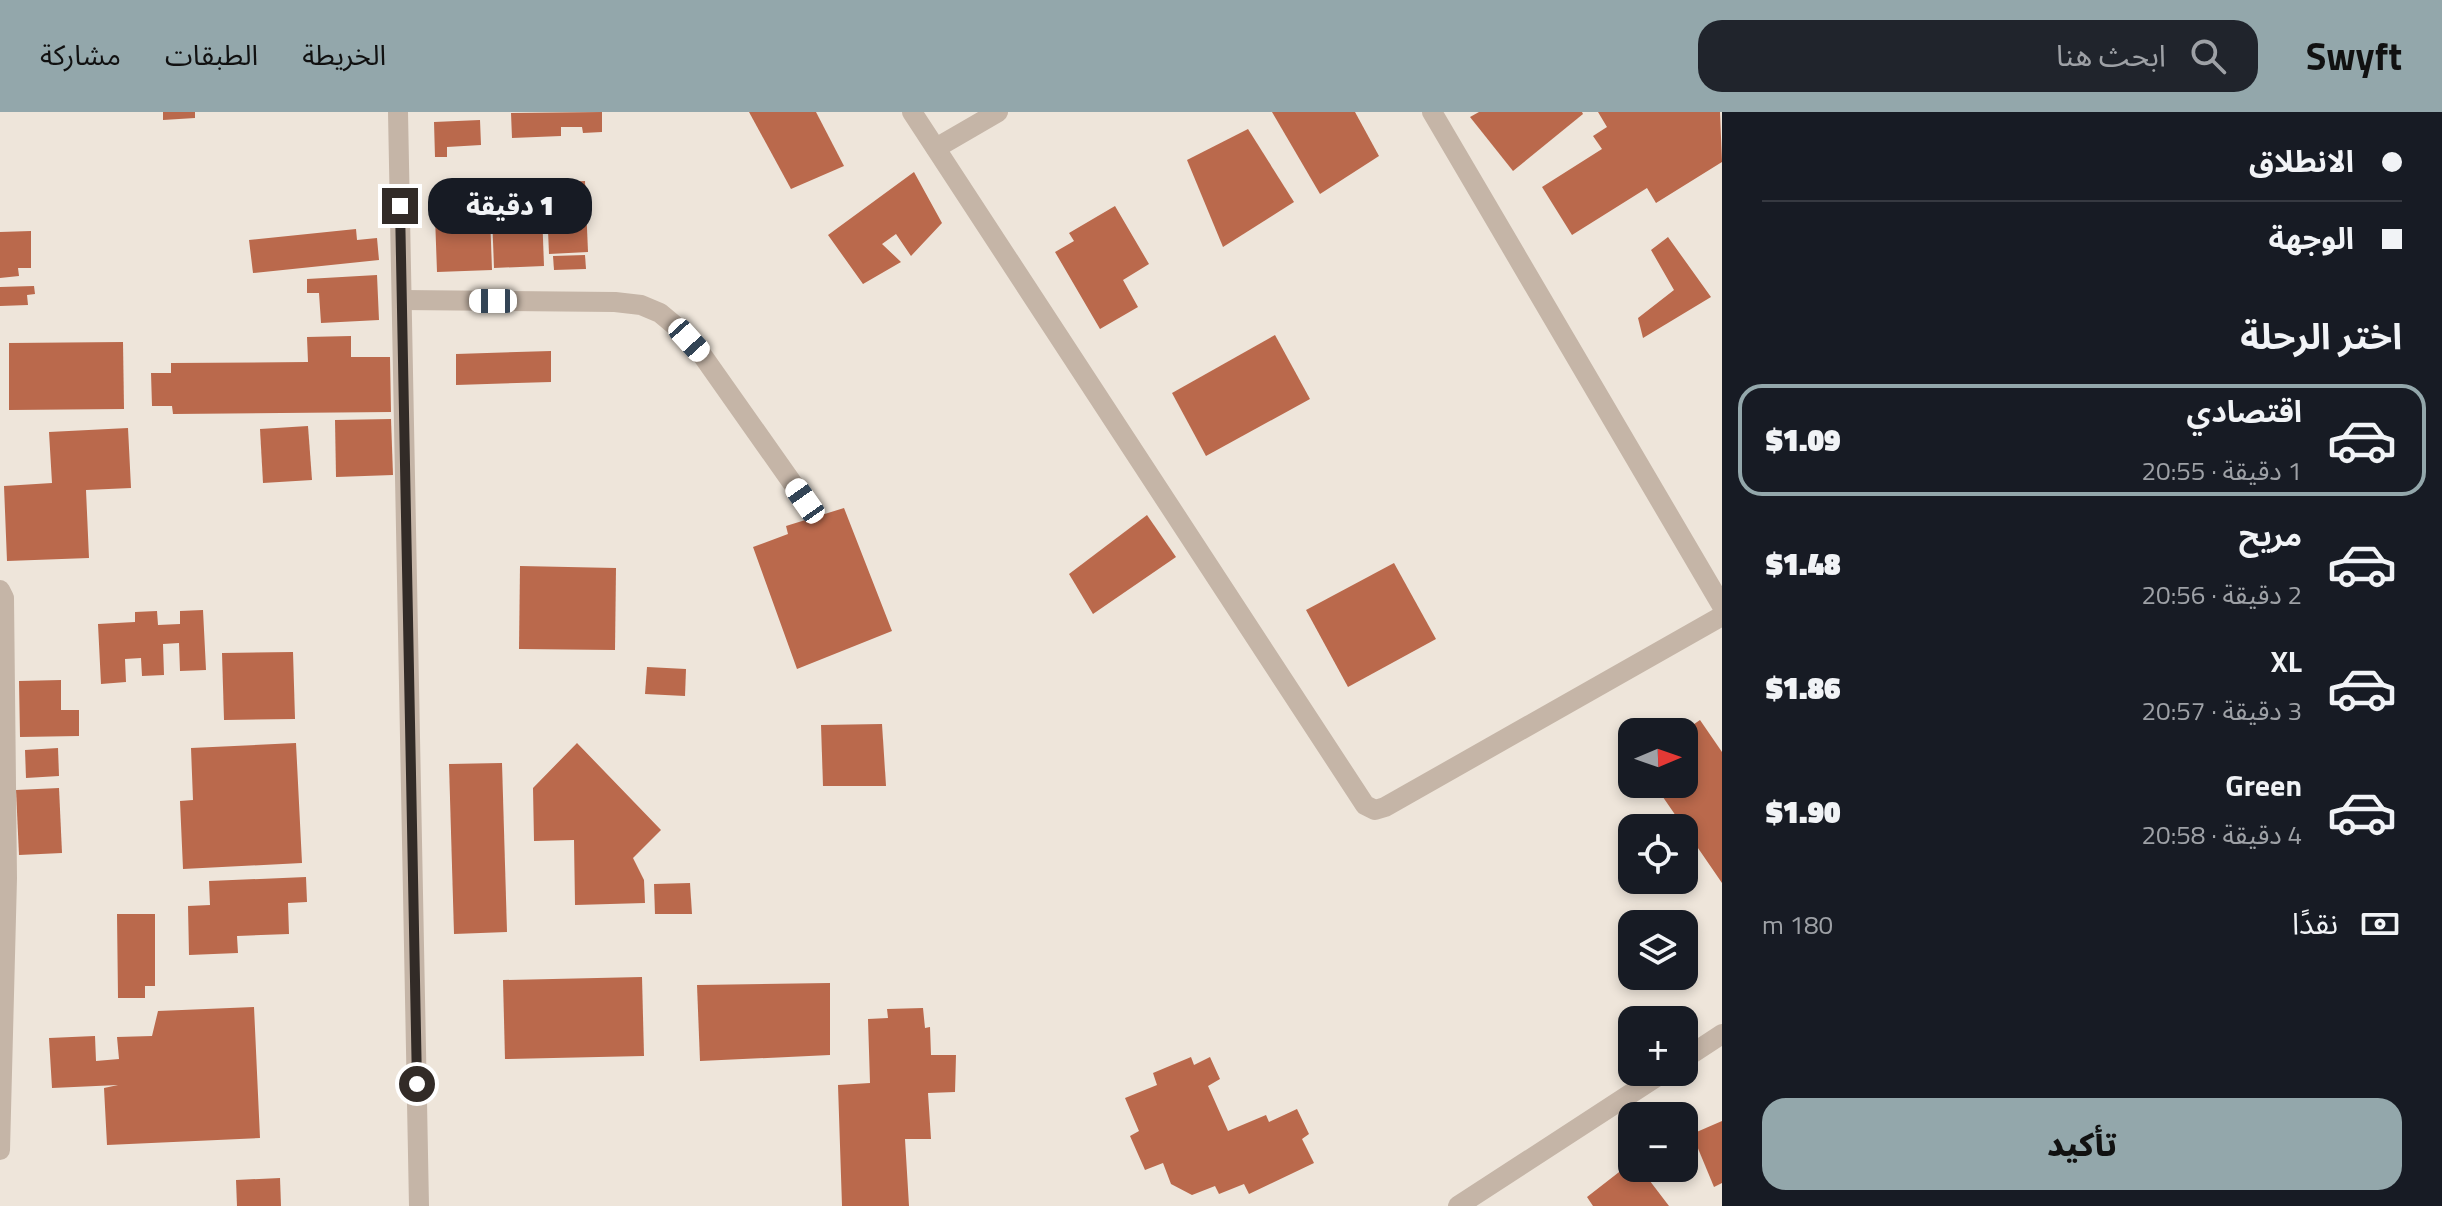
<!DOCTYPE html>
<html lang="ar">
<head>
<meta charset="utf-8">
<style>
  :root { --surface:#171b24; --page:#20242c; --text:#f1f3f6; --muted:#9ea1a6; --line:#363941; --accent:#93a7ab }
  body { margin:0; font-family:"Titillium Web","Noto Sans Arabic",sans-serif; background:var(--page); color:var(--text); direction:rtl; height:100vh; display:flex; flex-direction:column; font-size:30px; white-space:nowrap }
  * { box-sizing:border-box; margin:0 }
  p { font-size:26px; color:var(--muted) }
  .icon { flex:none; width:44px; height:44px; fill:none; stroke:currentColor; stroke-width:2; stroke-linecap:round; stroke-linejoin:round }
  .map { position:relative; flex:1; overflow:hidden; direction:ltr }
  .panel { display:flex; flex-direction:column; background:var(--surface); width:720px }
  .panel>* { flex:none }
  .hud { display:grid; align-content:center; height:176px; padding:0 40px; background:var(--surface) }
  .needle { width:52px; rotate:88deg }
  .fabs { position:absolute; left:1618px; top:606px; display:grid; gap:16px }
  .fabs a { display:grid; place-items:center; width:80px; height:80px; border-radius:16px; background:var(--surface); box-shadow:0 4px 12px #0003; font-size:40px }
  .end { position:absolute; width:36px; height:36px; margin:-18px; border:10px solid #322b27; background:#fff; box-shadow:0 0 0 4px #fff }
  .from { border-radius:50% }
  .bubble { position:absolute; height:56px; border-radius:24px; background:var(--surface); box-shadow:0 4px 12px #0003; font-size:26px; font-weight:800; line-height:56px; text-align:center; direction:rtl }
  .car { position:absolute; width:24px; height:48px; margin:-24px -12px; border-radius:10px; box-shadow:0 0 6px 2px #0007; background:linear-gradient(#fff 24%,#345 0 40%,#fff 0 76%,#345 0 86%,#fff 0) }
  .hud b { display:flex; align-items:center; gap:28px; height:76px; font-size:30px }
  .hud b+b { border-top:2px solid var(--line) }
  .hud i { width:20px; height:20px; background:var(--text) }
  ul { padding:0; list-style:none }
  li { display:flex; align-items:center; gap:24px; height:112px; margin:0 16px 12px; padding:0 24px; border:4px solid transparent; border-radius:24px }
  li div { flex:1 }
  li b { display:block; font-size:30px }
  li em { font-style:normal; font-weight:800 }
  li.active { border-color:var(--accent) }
  li>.icon { width:72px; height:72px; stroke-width:1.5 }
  h2 { padding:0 40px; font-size:36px; line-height:96px }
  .pay { display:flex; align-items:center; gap:20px; height:88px; padding:0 40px; font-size:30px }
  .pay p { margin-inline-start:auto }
  .action { display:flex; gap:16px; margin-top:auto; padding:16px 40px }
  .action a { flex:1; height:92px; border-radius:24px; background:var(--accent); color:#111; font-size:32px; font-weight:800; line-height:92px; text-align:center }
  header { display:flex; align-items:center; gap:48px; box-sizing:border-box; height:112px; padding:0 40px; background:var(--accent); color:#111 }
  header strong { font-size:38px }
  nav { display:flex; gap:44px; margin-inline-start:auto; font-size:28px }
  .search { width:560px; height:72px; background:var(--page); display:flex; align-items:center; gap:20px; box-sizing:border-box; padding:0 28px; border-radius:24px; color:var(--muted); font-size:30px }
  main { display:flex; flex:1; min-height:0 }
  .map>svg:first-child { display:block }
  .building { fill:#ba694c }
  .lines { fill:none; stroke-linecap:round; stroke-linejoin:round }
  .minor { stroke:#c5b5a7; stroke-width:20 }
  .route { stroke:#322b27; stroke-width:10 }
</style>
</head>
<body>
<header>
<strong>Swyft</strong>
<div class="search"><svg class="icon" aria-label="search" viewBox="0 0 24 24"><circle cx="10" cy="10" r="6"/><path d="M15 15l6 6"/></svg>ابحث هنا</div>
<nav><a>الخريطة</a><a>الطبقات</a><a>مشاركة</a></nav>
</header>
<main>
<section class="panel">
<div class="hud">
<b><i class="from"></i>الانطلاق</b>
<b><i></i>الوجهة</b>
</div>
<h2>اختر الرحلة</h2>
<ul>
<li class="active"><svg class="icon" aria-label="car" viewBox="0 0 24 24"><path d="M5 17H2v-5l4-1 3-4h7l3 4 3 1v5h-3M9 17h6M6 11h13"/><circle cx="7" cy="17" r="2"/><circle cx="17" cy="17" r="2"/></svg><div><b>اقتصادي</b><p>1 دقيقة · 20:55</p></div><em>$1.09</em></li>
<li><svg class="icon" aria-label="car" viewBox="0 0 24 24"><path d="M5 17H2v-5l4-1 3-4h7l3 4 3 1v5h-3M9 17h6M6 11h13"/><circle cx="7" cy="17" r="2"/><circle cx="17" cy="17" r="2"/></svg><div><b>مريح</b><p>2 دقيقة · 20:56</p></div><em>$1.48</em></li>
<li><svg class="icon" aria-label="car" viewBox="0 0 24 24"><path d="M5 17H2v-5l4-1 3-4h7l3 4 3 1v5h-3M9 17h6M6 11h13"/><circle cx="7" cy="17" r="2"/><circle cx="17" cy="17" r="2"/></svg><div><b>XL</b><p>3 دقيقة · 20:57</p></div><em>$1.86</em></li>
<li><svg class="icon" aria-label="car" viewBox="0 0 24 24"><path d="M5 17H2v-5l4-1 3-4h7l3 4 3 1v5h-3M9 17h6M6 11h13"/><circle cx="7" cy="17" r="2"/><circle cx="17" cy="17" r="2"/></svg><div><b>Green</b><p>4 دقيقة · 20:58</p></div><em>$1.90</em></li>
</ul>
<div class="pay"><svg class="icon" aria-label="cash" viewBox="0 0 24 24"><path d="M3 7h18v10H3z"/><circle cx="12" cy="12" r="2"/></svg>نقدًا<p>180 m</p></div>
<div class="action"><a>تأكيد</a></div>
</section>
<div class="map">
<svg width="1722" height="1094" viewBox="0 0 1722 1094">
  <rect width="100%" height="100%" fill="#eee5da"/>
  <g class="building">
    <path d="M163,0H195V6L163,8Z"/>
    <path d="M602,0V20L583,21L582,15H561V24L512,26L511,1Z"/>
    <path d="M749,0H816L844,54L791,77Z"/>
    <path d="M1272,0H1355L1379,44L1320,82Z"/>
    <path d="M1479,0H1582L1583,2L1513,59L1470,5Z"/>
    <path d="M1598,0H1720L1722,50L1656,91L1647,76L1572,123L1542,75L1602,37L1593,24L1607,15Z"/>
    <path d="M480,8L481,33L447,35V45H435L434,10Z"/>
    <path d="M1248,17L1294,90L1223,135L1187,48Z"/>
    <path d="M914,60L942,111L911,144L896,122L882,132L901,150L863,172L828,123Z"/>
    <path d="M585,69L588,140L549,142L546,71Z"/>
    <path d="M541,73L544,154L494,156L491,76Z"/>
    <path d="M489,75L492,158L437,160L435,104L455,103L454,90H442L441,77Z"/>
    <path d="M1115,94L1149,152L1123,168L1138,195L1100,217L1055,140L1074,129L1069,121Z"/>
    <path d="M356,117L357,128L377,126L379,148L253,161L249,128Z"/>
    <path d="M31,119V156H18L19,164L0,166V120Z"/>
    <path d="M1668,125L1711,185L1643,226L1638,206L1674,178L1651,138Z"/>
    <path d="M585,143L586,157L554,158L553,144Z"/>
    <path d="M377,163L379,208L321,211L319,181H307V167Z"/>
    <path d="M34,174L35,182L27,183L28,193L0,194V175Z"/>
    <path d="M1275,223L1310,287L1206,344L1172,281Z"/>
    <path d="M351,224V245H390L391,300L173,302L172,294H152L151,261H171V251L308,250L307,225Z"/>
    <path d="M123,230L124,297L9,298V231Z"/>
    <path d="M551,239V270L456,273V242Z"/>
    <path d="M391,307L393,363L336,365L335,308Z"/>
    <path d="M308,314L312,368L263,371L260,317Z"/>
    <path d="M128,316L131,376L86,378L89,446L7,449L4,374L52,371L49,320Z"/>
    <path d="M844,396L892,519L797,557L753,435L788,422L786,414Z"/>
    <path d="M1147,403L1176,445L1093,502L1069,462Z"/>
    <path d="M1394,451L1436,527L1348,575L1306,498Z"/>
    <path d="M520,454L616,456L615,538L519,537Z"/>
    <path d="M203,498L206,558L180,559L179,531L163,532L164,563L142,564L141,546L125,547L126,570L101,572L98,512L135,510V500L157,499L158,513L180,512V499Z"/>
    <path d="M293,540L295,607L224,608L222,541Z"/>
    <path d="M647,555L686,557L685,584L645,582Z"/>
    <path d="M61,568V598H79V624L20,625L19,569Z"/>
    <path d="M1700,608L1722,640V771L1654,672H1684V619Z"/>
    <path d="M882,612L886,674H823L821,613Z"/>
    <path d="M296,631L302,751L183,757L180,689L193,688L191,636Z"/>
    <path d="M577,631L661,718L633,746L644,768L645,791L575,793L574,728L534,729L533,676Z"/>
    <path d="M58,636L59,664L26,666L25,638Z"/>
    <path d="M502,651L507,820L454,822L449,652Z"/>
    <path d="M59,676L62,741L19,743L16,678Z"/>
    <path d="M306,765L307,790L288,791L289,822L237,824L238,841L189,843L188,794L210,793L209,769Z"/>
    <path d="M690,771L692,802H655L654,772Z"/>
    <path d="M117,802H155V874H145V886H118Z"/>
    <path d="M642,865L644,944L505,947L503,868Z"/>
    <path d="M830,871V943L700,949L697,873Z"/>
    <path d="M254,895L260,1026L107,1033L104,976L118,973L52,976L49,926L95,924L96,949L119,947L117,925L152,924L158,899Z"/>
    <path d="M923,896L925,916L930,915L931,943H956L955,980L928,981L931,1027H905L909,1094H842L838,973L870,971L868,907L888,906L887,897Z"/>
    <path d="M1191,945L1194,953L1210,945L1220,967L1208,974L1228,1019L1266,1003L1269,1010L1297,997L1309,1022L1302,1027L1314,1051L1249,1082L1244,1072L1219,1082L1215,1074L1192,1083L1171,1072L1163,1051L1145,1058L1130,1024L1139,1019L1125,986L1157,973L1153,961Z"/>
    <path d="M1722,1009V1071L1714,1075L1692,1022Z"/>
    <path d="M1632,1050V1056H1640L1669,1094H1593L1587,1085Z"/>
    <path d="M280,1066L281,1094H237L236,1068Z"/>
  </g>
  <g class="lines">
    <g class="minor">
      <path d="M398,0L419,1094"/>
      <path d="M912,0L1365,693L1375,698L1385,695L1722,504"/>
      <path d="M1432,0L1722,494"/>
      <path d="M936,36L998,0"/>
      <path d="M402,188L615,190L641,193L660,201L678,216L700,240L805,389"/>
      <path d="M0,478L4,486L7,766L0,1038"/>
      <path d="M1684,947L1722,922"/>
      <path d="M1458,1094L1664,960"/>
    </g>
  </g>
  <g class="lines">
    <path class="route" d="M400,94L417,972"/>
  </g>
</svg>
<div class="fabs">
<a><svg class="needle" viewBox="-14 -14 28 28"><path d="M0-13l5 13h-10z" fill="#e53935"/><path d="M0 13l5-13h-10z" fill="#9ea1a6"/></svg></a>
<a><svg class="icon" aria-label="locate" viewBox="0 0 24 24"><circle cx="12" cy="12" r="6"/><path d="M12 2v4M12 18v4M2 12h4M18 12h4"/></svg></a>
<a><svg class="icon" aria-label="layers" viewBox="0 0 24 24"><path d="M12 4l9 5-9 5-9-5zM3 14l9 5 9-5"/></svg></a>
<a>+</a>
<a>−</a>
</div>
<i class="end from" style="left:417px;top:972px"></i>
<i class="end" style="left:400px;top:94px"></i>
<div class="bubble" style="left:428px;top:66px;width:164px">1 دقيقة</div>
<i class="car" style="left:493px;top:189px;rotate:270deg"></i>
<i class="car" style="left:689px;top:228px;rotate:138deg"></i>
<i class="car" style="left:805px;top:389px;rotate:325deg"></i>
</div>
</main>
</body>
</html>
